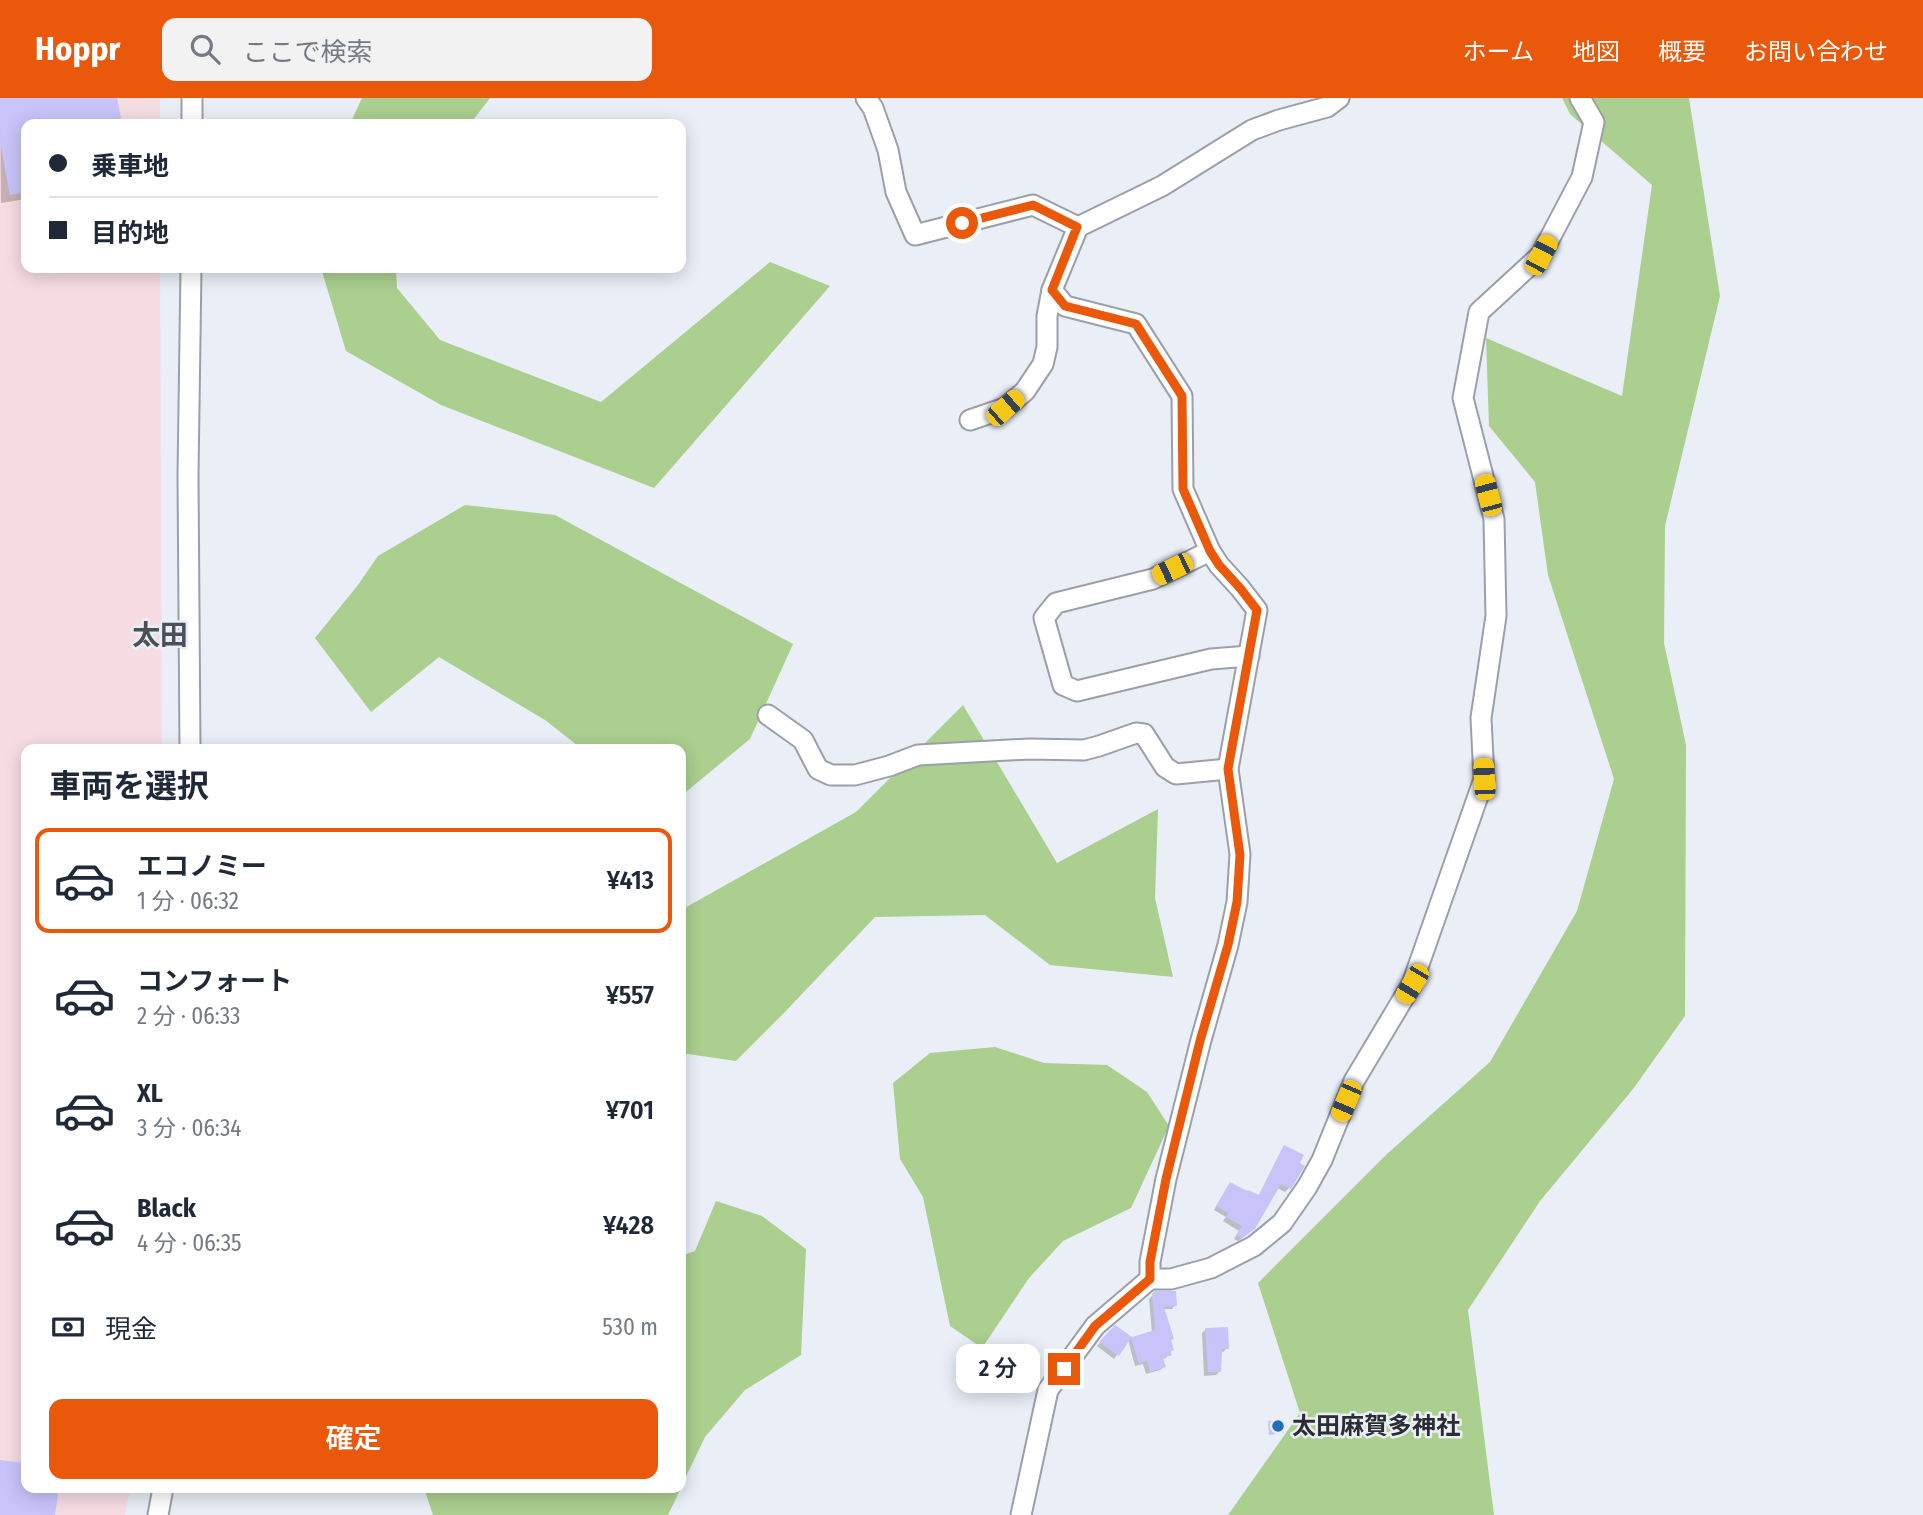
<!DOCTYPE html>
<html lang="ja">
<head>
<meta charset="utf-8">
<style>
  :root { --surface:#fff; --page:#f2f2f3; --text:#1f2937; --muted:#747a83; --line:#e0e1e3; --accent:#ea580c }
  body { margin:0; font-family:"Fira Sans Condensed","Noto Sans JP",sans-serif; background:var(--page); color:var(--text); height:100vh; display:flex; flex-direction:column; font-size:26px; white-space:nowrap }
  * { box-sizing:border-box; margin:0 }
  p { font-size:23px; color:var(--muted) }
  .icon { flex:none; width:38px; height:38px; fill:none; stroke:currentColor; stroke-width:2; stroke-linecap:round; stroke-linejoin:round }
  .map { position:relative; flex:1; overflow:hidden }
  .drawer { position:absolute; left:21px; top:646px; width:665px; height:749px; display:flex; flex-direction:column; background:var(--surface); border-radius:14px; box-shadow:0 4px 18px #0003 }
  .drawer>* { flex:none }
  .top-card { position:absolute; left:21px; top:21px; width:665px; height:154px; border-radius:14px; box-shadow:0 4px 18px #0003; display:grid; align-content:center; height:154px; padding:0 28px; background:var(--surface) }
  .end { position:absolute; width:32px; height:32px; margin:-16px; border:9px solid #ea580c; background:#fff; box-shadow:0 0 0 4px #fff }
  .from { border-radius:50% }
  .bubble { position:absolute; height:49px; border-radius:14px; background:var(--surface); box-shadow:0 4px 18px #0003; font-size:23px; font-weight:600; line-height:49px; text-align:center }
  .car { position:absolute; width:21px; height:42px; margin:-21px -10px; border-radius:9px; box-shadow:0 0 5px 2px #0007; background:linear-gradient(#f5c518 24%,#345 0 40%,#f5c518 0 76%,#345 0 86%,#f5c518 0) }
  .top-card b { display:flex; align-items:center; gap:24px; height:66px; font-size:26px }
  .top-card b+b { border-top:2px solid var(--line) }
  .top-card i { width:18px; height:18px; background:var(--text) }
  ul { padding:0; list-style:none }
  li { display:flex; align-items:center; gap:21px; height:105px; margin:0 14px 10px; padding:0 14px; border:4px solid transparent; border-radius:14px }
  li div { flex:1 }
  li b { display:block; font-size:26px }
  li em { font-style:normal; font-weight:600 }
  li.current { border-color:var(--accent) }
  li>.icon { width:63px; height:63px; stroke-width:1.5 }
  h2 { padding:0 28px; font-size:32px; line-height:84px }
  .pay { display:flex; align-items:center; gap:18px; height:77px; padding:0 28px; font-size:26px }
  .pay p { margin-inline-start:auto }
  .button { display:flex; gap:14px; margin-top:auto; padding:14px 28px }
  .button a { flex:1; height:80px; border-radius:14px; background:var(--accent); color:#fff; font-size:28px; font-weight:600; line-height:80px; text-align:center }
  header { display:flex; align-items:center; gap:42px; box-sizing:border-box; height:98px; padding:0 35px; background:var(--accent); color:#fff }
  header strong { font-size:33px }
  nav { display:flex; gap:38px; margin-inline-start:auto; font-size:24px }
  .search { width:490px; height:63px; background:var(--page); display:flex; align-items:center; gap:18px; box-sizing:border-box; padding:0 24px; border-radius:14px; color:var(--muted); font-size:26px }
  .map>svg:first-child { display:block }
  .industrial { fill:#f6dce3 }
  .green { fill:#aacf8f }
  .shadow { fill:#0003 }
  .building { fill:#c8c4fa }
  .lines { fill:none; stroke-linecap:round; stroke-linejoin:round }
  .minor-casing { stroke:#9b9fa8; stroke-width:23 }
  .minor { stroke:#fff; stroke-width:19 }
  .route { stroke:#ea580c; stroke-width:9 }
  .poi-dot { fill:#206dbc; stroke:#e9eef7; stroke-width:2.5 }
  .labels { text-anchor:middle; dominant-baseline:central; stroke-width:5; stroke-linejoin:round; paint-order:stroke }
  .poi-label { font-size:24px; font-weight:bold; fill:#2b2d31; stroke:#e9eef7; text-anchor:start }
  .quarter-label { font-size:28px; font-weight:bold; fill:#4b4f56; stroke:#e9eef7 }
</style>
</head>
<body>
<header>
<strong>Hoppr</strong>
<div class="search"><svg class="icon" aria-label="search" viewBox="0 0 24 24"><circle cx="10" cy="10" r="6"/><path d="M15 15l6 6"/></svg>ここで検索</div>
<nav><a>ホーム</a><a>地図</a><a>概要</a><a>お問い合わせ</a></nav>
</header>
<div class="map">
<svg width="1923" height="1417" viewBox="0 0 1923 1417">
  <rect width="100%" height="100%" fill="#e9eef7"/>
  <path class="industrial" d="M0,0H160V26H26V170H160L162,651H26V1390H130L125,1417H0Z"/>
  <g class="green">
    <path d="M362,0H490L470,26H350Z"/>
    <path d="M1562,0H1689L1720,198L1665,428L1664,545L1686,647L1685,918L1633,991L1540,1103L1468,1212L1494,1417H1228L1300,1315L1258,1185L1387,1056L1490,964L1577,813L1614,681L1548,477L1535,384L1489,328L1486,240L1622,298L1652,87L1570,16Z"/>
    <path d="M770,164L830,188L654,390L441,307L346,253L321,170H396L397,190L440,242L601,304Z"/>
    <path d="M465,407L555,417L793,546L750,641L681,698V651H582L545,622L439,559L371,614L315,540L358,487L378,458Z"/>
    <path d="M963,607L1057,765L1158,711L1155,800L1173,879L1050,867L985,817L875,819L783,916L736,963L681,955V812L856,714Z"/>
    <path d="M995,949L1044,965L1107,967L1147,994L1169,1028L1131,1110L1063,1143L1029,1180L982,1250L950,1228L923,1099L900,1061L893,985L930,955Z"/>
    <path d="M716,1103L762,1118L806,1151L801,1257L745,1292L705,1339L681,1389V1158L695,1153Z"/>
    <path d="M424,1390H681L668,1417H433Z"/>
  </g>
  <g class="shadow">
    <path d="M0,0H115L120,26H26V101L1,105Z"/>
    <path d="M1285,1049L1289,1090L1285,1094L1277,1090L1249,1135L1238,1143L1234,1141L1239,1133L1223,1123L1226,1119L1214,1112L1227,1090L1258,1099L1281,1053Z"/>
    <path d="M1155,1195L1175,1207L1172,1211H1163L1172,1252L1166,1260L1162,1261L1164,1269L1160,1272L1146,1276L1143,1266L1135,1268L1128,1242L1114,1261L1097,1248L1115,1229L1132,1241L1152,1235L1149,1201Z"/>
    <path d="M1206,1231L1227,1250L1223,1254H1220V1273L1216,1277L1204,1278L1202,1235Z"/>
  </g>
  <g class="building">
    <path d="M0,0H117L122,26H26V94L10,97L0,44Z"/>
    <path d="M1284,1047L1304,1057L1300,1065L1305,1068L1291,1091L1281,1086L1255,1131L1242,1140L1236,1137L1242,1128L1226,1119L1228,1115L1216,1108L1230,1084L1247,1093L1248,1092L1259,1097Z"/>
    <path d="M1155,1193H1176L1177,1208L1164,1209L1174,1241L1171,1242L1174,1252L1170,1253L1172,1257L1163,1260L1166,1269L1150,1274L1147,1263L1139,1266L1131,1240L1119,1258L1099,1244L1115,1227L1132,1239L1155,1232L1152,1196Z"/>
    <path d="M1228,1229L1229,1251H1222L1221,1274H1208L1205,1230Z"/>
    <path d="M1282,1321L1284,1335L1269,1337L1268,1323Z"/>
    <path d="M0,1362L26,1365V1390H59L55,1417H0Z"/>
  </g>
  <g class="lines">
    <defs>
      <g id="minor">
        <path d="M866,0L873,10L888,52L896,94L915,137L1033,107L1078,129L1052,192L1065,208L1136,226L1182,298L1183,391L1210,453L1219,467L1240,490L1257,512L1228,671L1240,756L1237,804L1228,847L1201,942L1166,1081L1150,1164V1181L1095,1228L1048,1292L1021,1417"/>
        <path d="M192,26V0"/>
        <path d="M1078,129L1162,88L1252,32L1279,22L1327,9L1339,0"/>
        <path d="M970,322L1005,310L1025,293L1043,266L1047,249V218L1052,192"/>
        <path d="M1210,453L1153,481L1056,505L1044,520L1063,587L1077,593L1211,561L1249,558"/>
        <path d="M768,617L803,642L818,671L831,677H855L889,668L918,657L1029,651L1084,652L1099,648L1136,635L1144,636L1165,669L1176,676L1228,671"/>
        <path d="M190,651L188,377L191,170"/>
        <path d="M1150,1181H1171L1211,1170L1254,1148L1282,1125L1307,1089L1322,1062L1354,983L1412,886L1484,681L1481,620L1496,518L1494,421L1463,300L1479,214L1541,157L1582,79L1594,24L1580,0"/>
        <path d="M158,1417L163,1390"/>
      </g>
    </defs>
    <use href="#minor" class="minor-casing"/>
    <use href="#minor" class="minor"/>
  </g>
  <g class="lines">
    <path class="route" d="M962,125L1033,107L1077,129L1052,192L1065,208L1136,226L1182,298L1183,391L1210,453L1219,467L1240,490L1257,512L1228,671L1240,757L1237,804L1228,847L1200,943L1166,1081L1150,1164V1181L1095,1228L1064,1271"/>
  </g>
  <circle class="poi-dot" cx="1278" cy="1328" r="7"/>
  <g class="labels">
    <g class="poi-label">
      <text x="1292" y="1328">太田麻賀多神社</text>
    </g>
    <g class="quarter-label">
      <text x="160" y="537">太田</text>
    </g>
  </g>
</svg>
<i class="end from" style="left:962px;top:125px"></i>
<i class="end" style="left:1064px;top:1271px"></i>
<div class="bubble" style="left:956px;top:1246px;width:84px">2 分</div>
<i class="car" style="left:1541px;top:157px;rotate:28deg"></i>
<i class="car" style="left:1005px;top:310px;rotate:49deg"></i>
<i class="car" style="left:1488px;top:397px;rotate:345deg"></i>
<i class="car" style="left:1172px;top:471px;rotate:244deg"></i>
<i class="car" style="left:1484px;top:681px;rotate:357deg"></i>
<i class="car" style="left:1412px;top:886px;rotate:211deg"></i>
<i class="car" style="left:1346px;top:1003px;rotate:203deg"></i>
<div class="top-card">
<b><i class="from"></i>乗車地</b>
<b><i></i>目的地</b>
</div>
<section class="drawer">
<h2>車両を選択</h2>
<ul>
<li class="current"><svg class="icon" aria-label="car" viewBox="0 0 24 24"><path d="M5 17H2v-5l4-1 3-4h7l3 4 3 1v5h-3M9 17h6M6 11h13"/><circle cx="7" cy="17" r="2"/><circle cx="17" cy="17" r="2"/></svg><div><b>エコノミー</b><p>1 分 · 06:32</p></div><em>¥413</em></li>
<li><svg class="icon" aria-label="car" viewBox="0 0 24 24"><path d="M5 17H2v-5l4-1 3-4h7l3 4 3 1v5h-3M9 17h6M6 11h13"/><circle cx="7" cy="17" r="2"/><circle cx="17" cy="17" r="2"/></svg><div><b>コンフォート</b><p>2 分 · 06:33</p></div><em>¥557</em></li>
<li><svg class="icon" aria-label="car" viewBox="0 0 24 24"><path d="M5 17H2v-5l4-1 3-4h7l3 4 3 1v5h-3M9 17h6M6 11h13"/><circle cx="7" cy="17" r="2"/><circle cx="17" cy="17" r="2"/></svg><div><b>XL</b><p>3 分 · 06:34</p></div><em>¥701</em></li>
<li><svg class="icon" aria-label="car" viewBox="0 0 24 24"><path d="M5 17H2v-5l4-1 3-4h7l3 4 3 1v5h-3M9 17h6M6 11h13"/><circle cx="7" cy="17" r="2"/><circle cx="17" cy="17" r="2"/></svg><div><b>Black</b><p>4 分 · 06:35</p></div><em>¥428</em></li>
</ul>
<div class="pay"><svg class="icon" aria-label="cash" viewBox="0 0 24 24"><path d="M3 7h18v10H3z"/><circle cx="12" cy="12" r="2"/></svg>現金<p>530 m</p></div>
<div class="button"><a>確定</a></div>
</section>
</div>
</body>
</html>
